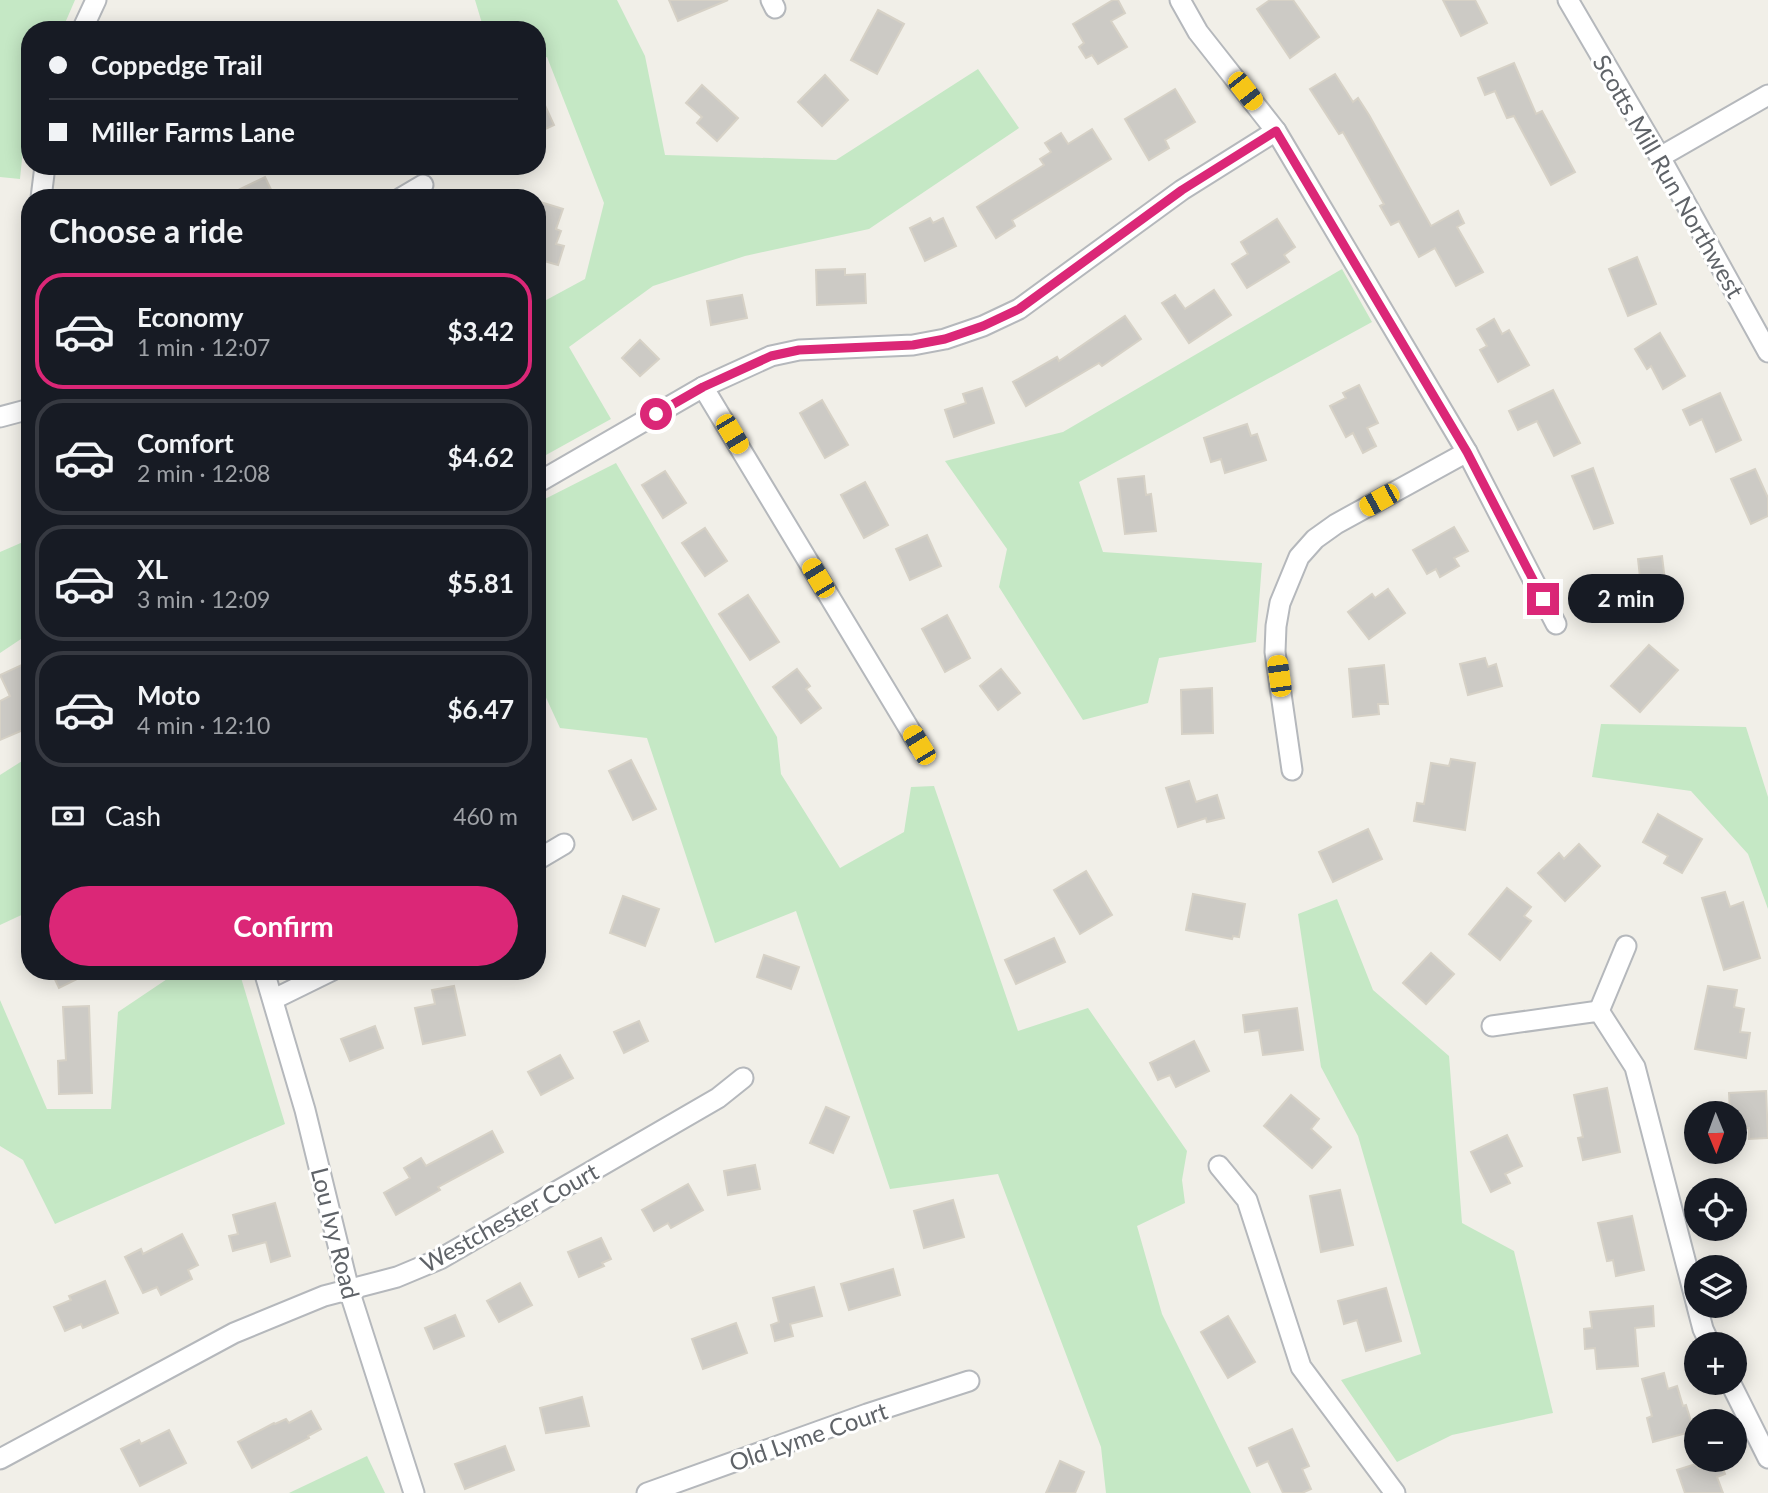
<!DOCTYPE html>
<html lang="en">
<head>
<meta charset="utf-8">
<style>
  :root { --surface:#171b24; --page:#242831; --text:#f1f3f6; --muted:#9ea1a6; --line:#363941; --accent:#db2777 }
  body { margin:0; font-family:Lato,sans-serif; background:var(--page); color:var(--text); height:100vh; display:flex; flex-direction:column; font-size:26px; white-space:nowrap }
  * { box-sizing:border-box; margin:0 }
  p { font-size:23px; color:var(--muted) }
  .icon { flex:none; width:38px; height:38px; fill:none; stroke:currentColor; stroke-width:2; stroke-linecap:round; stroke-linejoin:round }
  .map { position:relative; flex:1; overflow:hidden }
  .side { position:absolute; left:21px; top:189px; width:525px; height:791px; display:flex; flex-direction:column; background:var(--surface); border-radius:28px; box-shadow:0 4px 18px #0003 }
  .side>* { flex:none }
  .banner { position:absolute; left:21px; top:21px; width:525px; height:154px; border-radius:28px; box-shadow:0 4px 18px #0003; display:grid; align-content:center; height:154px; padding:0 28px; background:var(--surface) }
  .needle { width:46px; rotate:179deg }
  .buttons { position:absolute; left:1684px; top:1101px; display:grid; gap:14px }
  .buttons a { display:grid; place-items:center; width:63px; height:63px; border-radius:50%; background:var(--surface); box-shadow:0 4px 18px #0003; font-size:35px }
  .end { position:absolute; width:32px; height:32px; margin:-16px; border:9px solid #db2777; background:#fff; box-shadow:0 0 0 4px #fff }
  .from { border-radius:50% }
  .bubble { position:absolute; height:49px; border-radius:24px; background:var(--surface); box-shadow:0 4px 18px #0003; font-size:23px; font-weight:700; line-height:49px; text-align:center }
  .car { position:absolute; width:21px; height:42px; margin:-21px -10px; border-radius:9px; box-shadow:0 0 5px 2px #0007; background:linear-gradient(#f5c518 24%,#345 0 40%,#f5c518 0 76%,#345 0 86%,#f5c518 0) }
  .banner b { display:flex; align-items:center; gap:24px; height:66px; font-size:26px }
  .banner b+b { border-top:2px solid var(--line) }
  .banner i { width:18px; height:18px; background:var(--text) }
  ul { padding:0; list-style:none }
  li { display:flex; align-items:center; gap:21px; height:116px; margin:0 14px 10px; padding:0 14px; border:4px solid var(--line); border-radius:28px }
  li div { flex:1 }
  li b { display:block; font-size:26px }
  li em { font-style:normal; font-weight:700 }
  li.on { border-color:var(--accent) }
  li>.icon { width:63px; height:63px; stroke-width:1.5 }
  h2 { padding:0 28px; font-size:32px; line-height:84px }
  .pay { display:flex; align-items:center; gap:18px; height:77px; padding:0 28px; font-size:26px }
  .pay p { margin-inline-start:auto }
  .primary-button { display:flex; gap:14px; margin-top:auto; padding:14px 28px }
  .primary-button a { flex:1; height:80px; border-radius:42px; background:var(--accent); color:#fff; font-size:28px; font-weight:700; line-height:80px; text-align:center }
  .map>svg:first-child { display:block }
  .green { fill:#c5e8c5 }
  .building { fill:#cccac5; stroke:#d6d1c6; stroke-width:2 }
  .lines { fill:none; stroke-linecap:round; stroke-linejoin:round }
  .minor-casing { stroke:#b5b8bc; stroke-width:23 }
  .minor { stroke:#fff; stroke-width:19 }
  .route { stroke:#db2777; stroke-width:9 }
  .labels { text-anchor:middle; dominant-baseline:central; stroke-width:6; stroke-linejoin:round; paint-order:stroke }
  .street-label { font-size:24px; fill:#5f6368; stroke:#fff }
</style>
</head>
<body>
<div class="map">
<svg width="1768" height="1493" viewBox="0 0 1768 1493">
  <rect width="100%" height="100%" fill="#f1efe8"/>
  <g class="green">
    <path d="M0,0H75L62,30H30V119L24,139L20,179L0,177Z"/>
    <path d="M475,0H617L645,56L665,155L836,160L978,69L1019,128L869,229L745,256L653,286L569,347L611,419L537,460V305L585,279L604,203L547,57L537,60V30H484Z"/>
    <path d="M1342,269L1372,322L1079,482L1103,552L1262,563L1256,642L1159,658L1148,703L1083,720L999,587L1007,549L945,461L1063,432Z"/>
    <path d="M616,463L777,737L781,774L840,868L904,832L911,787L934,786L1018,1031L1088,1008L1187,1151L1182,1180L1185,1203L1137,1226L1162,1314L1251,1493H1106L1101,1447L998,1174L890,1189L796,911L715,943L647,738L560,728L537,678V503Z"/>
    <path d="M30,539V633L0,653V552Z"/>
    <path d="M1601,724L1746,727L1768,797V909L1748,854L1691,791L1592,777Z"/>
    <path d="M30,756V911L0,925V775Z"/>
    <path d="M1337,899L1373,990L1449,1056L1462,1223L1514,1251L1553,1413L1452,1435L1397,1462L1341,1380L1421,1354L1358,1136L1321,1067L1298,914Z"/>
    <path d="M179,971H239L285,1124L55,1224L23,1160L0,1146V1000L47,1109H111L118,1012Z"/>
    <path d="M367,1456L385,1493H289Z"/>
  </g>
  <g class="building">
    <path d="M669,0H728L678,21Z"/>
    <path d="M1113,0H1118L1125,13L1111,21L1127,47L1098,64L1092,55L1086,58L1079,47L1084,43L1073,24Z"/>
    <path d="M1270,0H1293L1319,37L1290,58L1257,9Z"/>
    <path d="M1443,0H1475L1487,23L1461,36Z"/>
    <path d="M878,10L904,24L877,74L851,60Z"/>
    <path d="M1514,63L1536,114L1542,111L1575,172L1551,185L1514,116L1507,118L1495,91L1485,95L1478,78Z"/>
    <path d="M1335,74L1353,102L1358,98L1369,115L1431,226L1458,211L1464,223L1457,227L1483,272L1456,286L1435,248L1419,257L1399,221L1391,225L1380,206L1384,204L1343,132L1339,134L1310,89Z"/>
    <path d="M825,75L848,100L822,126L798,102Z"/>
    <path d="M702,85L738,118L717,141L697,123L702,117L686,103Z"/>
    <path d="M537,88L554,125L537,133Z"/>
    <path d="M1175,89L1195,122L1165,140L1169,148L1149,160L1125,119Z"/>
    <path d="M1092,129L1111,159L1012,220L1015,226L996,238L977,207L1044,165L1040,159L1051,152L1045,143L1061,133L1068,144Z"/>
    <path d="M265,177L275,198H222Z"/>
    <path d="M537,201L563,209L556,229L561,231L556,244L564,246L558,265L537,259Z"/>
    <path d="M930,218L933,223L943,218L956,246L925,261L910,228Z"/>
    <path d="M1277,219L1295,247L1284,255L1289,262L1247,288L1232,264L1248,254L1241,242Z"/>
    <path d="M1637,257L1656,304L1628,316L1609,269Z"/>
    <path d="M845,269V275L865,274L866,303L817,305L816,270Z"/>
    <path d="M1214,290L1231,315L1189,343L1162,303L1175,295L1185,309Z"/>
    <path d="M742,295L747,318L711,325L707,301Z"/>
    <path d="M1125,316L1141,339L1102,366L1099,363L1026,406L1013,382L1057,357L1059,361Z"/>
    <path d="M1494,319L1502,334L1509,330L1529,365L1498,382L1480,350L1487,346L1477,329Z"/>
    <path d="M1660,333L1685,376L1663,389L1651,366L1647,369L1635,349Z"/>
    <path d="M640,340L659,359L640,376L622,358Z"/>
    <path d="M1359,385L1378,423L1367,428L1376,446L1363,453L1353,433L1346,437L1330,406L1346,398L1343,393Z"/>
    <path d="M982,388L994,423L954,437L945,410L966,403L963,394Z"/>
    <path d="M1553,390L1580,443L1554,456L1537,421L1518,430L1509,411Z"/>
    <path d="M1720,393L1741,440L1716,452L1702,419L1690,425L1683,410Z"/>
    <path d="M822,400L848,445L825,458L800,413Z"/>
    <path d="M1247,424L1251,436L1257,434L1266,460L1225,473L1221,459L1211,462L1204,438Z"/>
    <path d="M1593,468L1613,523L1594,529L1572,476Z"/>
    <path d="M1755,469L1768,498V516L1751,524L1731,479Z"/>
    <path d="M665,471L686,503L663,518L642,485Z"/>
    <path d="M1144,476L1146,495L1151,494L1156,531L1125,534L1118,479Z"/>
    <path d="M865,482L888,525L864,538L841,495Z"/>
    <path d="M1454,527L1468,551L1454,558L1459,566L1440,577L1436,569L1427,574L1413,550Z"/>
    <path d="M705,528L727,561L705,576L682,543Z"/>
    <path d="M927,535L941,566L910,580L896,549Z"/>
    <path d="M1662,556L1666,589L1677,588L1680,609L1644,613L1638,559Z"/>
    <path d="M1388,589L1405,613L1369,639L1348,612L1372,594L1375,598Z"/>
    <path d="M748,595L779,642L750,660L719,614Z"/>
    <path d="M947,615L970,658L945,672L922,629Z"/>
    <path d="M1649,645L1678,670L1640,712L1611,686Z"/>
    <path d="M1485,658L1488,667L1496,664L1502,686L1468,695L1460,664Z"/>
    <path d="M26,663L30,671V727L0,740V701L10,696L0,675Z"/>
    <path d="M1384,665L1388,704H1378L1379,714L1353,717L1349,669Z"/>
    <path d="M797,669L810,686L806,689L821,708L801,723L773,687Z"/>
    <path d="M1001,669L1020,693L998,710L980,686Z"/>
    <path d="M1212,688L1213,733L1182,734L1181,690Z"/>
    <path d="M1451,759L1475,763L1465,830L1414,821L1417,803L1424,804L1431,763L1449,766Z"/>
    <path d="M631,760L656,809L633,820L609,771Z"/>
    <path d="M1189,781L1196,802L1217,795L1224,818L1207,822L1206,818L1178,827L1166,788Z"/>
    <path d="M1658,814L1702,839L1682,873L1664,863L1668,856L1643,842Z"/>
    <path d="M1368,829L1382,859L1333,882L1319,852Z"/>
    <path d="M1579,844L1600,866L1565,901L1538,873L1559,853L1564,859Z"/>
    <path d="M1086,871L1112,915L1080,934L1054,890Z"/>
    <path d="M1507,888L1531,907L1524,916L1531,921L1500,960L1469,934Z"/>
    <path d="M1725,892L1730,907L1743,902L1760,958L1724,970L1702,898Z"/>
    <path d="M1193,894L1245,904L1239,937L1233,936L1232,939L1186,930Z"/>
    <path d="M623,896L659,909L645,946L610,933Z"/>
    <path d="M1054,938L1065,962L1016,984L1005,960Z"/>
    <path d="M1431,953L1454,974L1426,1004L1403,983Z"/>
    <path d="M764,955L799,967L791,989L757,977Z"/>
    <path d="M51,971H93L59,988Z"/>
    <path d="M454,986L465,1035L423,1044L415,1008L435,1004L432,990Z"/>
    <path d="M1708,986L1737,990L1734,1007L1744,1009L1740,1032L1750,1033L1746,1058L1695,1049Z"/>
    <path d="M89,1006L92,1093L59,1094L58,1061L66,1060L63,1007Z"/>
    <path d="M1297,1008L1303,1050L1263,1055L1259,1030L1245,1032L1243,1015Z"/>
    <path d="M639,1021L648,1041L624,1053L614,1032Z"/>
    <path d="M375,1026L383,1048L350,1061L341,1039Z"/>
    <path d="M1194,1041L1209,1071L1176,1087L1170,1075L1158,1080L1150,1063Z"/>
    <path d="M560,1055L573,1078L541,1095L528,1072Z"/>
    <path d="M1607,1088L1620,1152L1583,1160L1578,1138L1583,1137L1574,1095Z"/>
    <path d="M1766,1091L1768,1138L1749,1139V1128L1734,1129V1113H1730L1729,1093Z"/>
    <path d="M1291,1095L1319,1119L1311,1129L1331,1147L1312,1168L1264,1126Z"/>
    <path d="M826,1107L849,1117L833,1153L810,1143Z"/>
    <path d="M492,1131L503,1152L438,1187L440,1190L396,1215L384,1193L410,1178L404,1168L421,1158L426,1166Z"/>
    <path d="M1507,1135L1522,1166L1505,1174L1510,1183L1491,1192L1471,1152Z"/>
    <path d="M755,1165L760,1189L728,1195L724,1171Z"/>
    <path d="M688,1184L703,1210L671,1228L668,1223L654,1231L642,1210Z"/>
    <path d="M1340,1190L1353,1245L1321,1252L1310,1196Z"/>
    <path d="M953,1200L964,1237L924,1248L914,1211Z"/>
    <path d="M275,1203L290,1256L271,1262L266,1242L233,1251L229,1236L238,1234L233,1215Z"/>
    <path d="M1632,1216L1644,1270L1616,1276L1613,1260L1607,1261L1598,1223Z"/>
    <path d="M182,1234L198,1265L188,1270L192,1279L161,1295L157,1287L143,1293L125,1257L141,1249L143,1254Z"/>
    <path d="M601,1238L611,1259L602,1263L604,1266L579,1277L568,1252Z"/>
    <path d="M893,1269L900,1295L849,1310L841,1284Z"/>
    <path d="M105,1281L118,1313L83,1328L81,1324L65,1331L54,1307L71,1300L69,1296Z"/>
    <path d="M520,1283L532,1305L499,1322L487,1301Z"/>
    <path d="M814,1287L822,1316L790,1324L793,1336L775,1341L771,1325L779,1322L773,1298Z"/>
    <path d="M1386,1288L1401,1341L1366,1351L1357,1320L1344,1324L1338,1301Z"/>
    <path d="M1653,1306L1654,1326L1635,1328L1638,1366L1597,1369L1595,1348L1585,1349L1584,1329L1592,1328L1590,1312Z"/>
    <path d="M455,1315L464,1336L434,1349L425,1328Z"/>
    <path d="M1228,1316L1255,1362L1228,1378L1201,1332Z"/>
    <path d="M736,1323L747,1353L703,1369L692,1339Z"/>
    <path d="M1664,1373L1668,1389L1677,1386L1683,1406L1686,1405L1694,1431L1653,1442L1647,1418L1652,1416L1642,1379Z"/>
    <path d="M582,1397L589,1426L546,1433L540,1408Z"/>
    <path d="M311,1411L321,1429L308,1436L309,1438L252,1468L238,1442L274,1423L275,1424L286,1419L289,1423Z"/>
    <path d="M1292,1429L1309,1466L1302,1469L1311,1489L1302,1493H1283L1268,1461L1257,1466L1249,1448Z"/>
    <path d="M169,1430L186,1463L140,1486L121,1449L139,1440L141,1444Z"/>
    <path d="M505,1446L514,1470L465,1489L455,1464Z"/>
    <path d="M1720,1460L1725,1474L1717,1477L1723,1493H1685L1677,1470L1696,1464L1698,1468Z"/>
    <path d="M1060,1461L1084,1472L1075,1493H1046Z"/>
  </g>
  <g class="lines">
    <defs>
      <g id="minor">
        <path d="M771,0L775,8"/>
        <path d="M1180,0L1198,32L1276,131L1467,452L1556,624"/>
        <path d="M1568,0L1660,157L1768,352"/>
        <path d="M82,30L96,0"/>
        <path d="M1660,157L1768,95"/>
        <path d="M41,198L45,166"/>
        <path d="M401,198L423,185"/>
        <path d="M703,387L919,745"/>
        <path d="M0,417L30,409"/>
        <path d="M537,483L703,387L771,356L799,350L913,345L945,339L983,326L1019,309L1182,190L1276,131"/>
        <path d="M1292,770L1275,652L1276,626L1280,603L1299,557L1315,539L1336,524L1467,452"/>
        <path d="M537,860L564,844"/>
        <path d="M264,971L305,1110L349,1290L414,1493"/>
        <path d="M274,999L331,971"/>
        <path d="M1599,1011L1626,946"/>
        <path d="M1492,1026L1599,1011L1635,1067L1696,1302"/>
        <path d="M1219,1166L1247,1200L1301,1367L1395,1493"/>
        <path d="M1697,1306L1703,1329L1710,1344"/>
        <path d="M1730,1382L1768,1458"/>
        <path d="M0,1459L234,1333L324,1296L397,1277L440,1259L718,1098L743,1078"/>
        <path d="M647,1493L867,1414L969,1381"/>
      </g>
    </defs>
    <use href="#minor" class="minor-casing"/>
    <use href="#minor" class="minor"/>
  </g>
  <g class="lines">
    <path class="route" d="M656,414L703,387L771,356L799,350L913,345L945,339L983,326L1019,309L1182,190L1276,131L1467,452L1543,599"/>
  </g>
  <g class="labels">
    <g class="street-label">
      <text transform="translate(1669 176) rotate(60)">Scotts Mill Run Northwest</text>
      <text transform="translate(509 1217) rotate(-29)">Westchester Court</text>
      <text transform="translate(336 1233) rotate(76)">Lou Ivy Road</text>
      <text transform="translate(808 1436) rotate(-19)">Old Lyme Court</text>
    </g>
  </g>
</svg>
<div class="buttons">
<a><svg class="needle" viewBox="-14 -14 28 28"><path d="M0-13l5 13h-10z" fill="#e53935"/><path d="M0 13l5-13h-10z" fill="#9ea1a6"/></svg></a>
<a><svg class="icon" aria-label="locate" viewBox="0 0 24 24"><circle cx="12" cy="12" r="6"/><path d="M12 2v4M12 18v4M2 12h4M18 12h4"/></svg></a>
<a><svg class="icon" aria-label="layers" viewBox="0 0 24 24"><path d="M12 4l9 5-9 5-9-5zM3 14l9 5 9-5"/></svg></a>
<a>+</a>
<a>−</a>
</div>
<i class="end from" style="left:656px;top:414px"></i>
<i class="end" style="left:1543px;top:599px"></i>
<div class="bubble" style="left:1568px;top:574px;width:116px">2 min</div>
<i class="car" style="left:1245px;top:91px;rotate:142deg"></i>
<i class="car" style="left:732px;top:434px;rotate:149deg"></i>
<i class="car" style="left:1379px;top:500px;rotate:241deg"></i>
<i class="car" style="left:818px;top:578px;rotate:329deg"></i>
<i class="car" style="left:1279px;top:676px;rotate:352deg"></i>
<i class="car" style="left:919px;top:745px;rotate:329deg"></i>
<div class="banner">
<b><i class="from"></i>Coppedge Trail</b>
<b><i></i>Miller Farms Lane</b>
</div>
<section class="side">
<h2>Choose a ride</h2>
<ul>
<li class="on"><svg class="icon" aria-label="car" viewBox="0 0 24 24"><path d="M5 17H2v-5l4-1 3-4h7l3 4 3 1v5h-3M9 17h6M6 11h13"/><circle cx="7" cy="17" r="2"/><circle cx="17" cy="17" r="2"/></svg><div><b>Economy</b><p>1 min · 12:07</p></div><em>$3.42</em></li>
<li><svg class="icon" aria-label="car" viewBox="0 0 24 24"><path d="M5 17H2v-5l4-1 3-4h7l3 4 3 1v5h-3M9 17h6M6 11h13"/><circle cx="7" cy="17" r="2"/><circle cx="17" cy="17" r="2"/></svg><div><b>Comfort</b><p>2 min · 12:08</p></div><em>$4.62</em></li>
<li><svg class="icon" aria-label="car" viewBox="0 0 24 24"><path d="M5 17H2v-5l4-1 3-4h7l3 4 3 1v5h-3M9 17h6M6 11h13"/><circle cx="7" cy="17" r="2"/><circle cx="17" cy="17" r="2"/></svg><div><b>XL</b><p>3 min · 12:09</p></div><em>$5.81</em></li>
<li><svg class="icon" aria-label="car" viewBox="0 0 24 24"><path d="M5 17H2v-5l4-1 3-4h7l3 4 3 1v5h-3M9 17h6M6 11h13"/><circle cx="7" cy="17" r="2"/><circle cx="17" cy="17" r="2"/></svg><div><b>Moto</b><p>4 min · 12:10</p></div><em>$6.47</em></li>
</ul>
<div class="pay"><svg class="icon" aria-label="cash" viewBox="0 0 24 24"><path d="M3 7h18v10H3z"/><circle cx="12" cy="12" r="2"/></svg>Cash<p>460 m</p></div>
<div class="primary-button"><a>Confirm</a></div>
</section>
</div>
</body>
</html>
